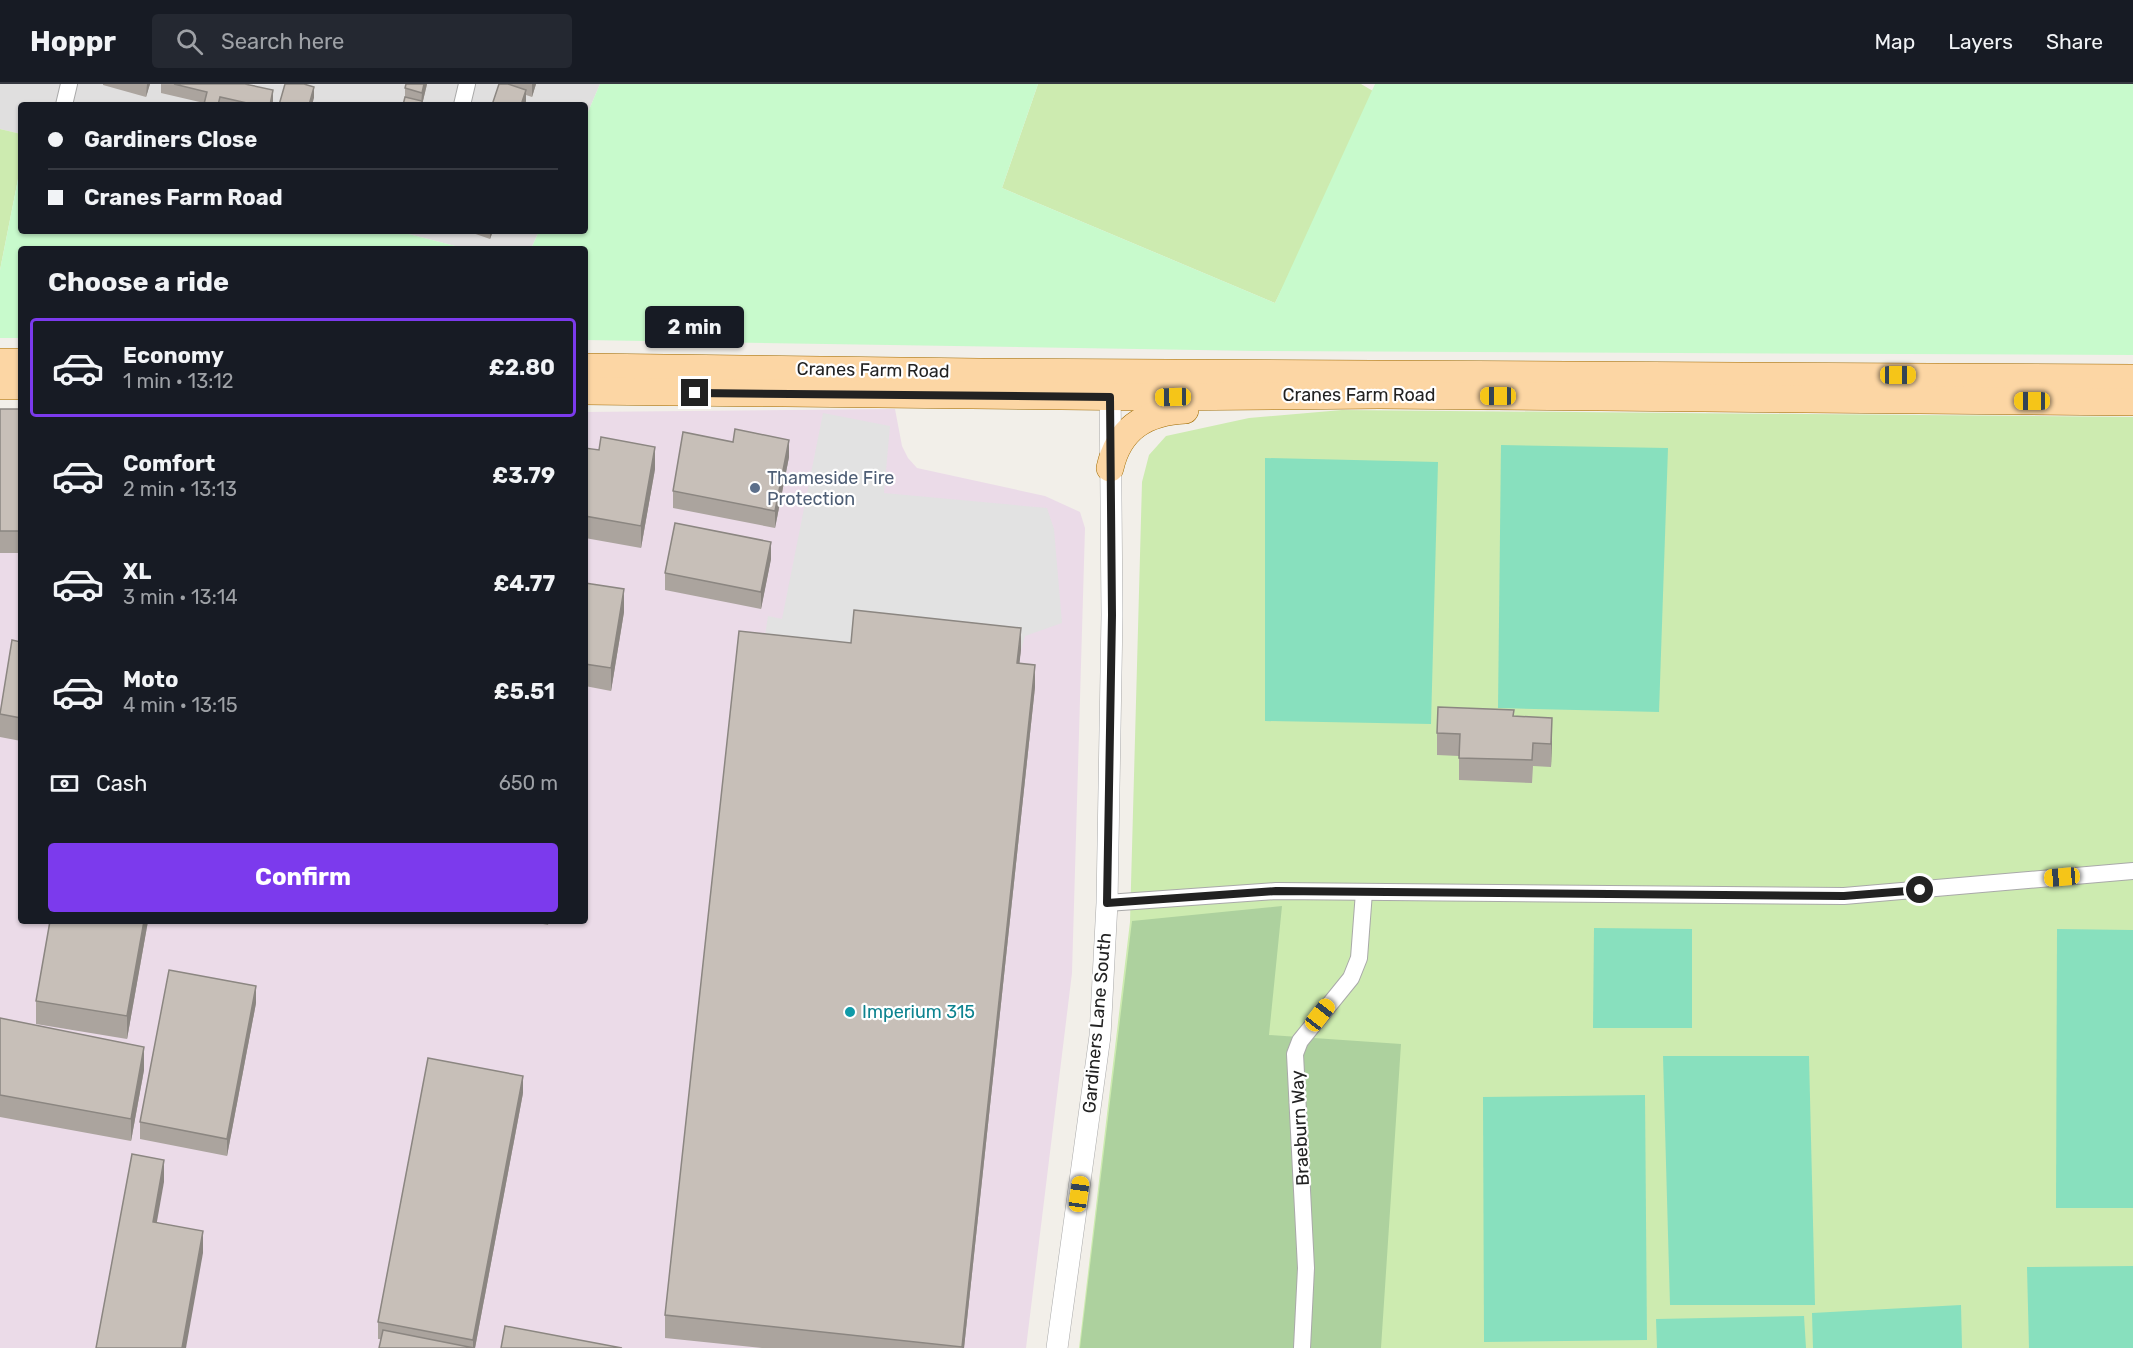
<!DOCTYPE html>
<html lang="en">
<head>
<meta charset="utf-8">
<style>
  :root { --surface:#171b24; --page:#242831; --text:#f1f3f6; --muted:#9ea1a6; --line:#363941; --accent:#7c3aed }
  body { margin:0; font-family:Rubik,sans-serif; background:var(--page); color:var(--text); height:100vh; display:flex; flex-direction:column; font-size:22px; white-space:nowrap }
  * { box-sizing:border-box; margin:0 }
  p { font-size:20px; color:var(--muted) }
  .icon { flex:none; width:33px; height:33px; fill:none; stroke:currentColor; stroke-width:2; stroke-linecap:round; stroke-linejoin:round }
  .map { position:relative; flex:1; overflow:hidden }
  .panel { position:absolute; left:18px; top:162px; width:570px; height:678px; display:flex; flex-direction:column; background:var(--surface); border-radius:6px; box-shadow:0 2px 4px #0004 }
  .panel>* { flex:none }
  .top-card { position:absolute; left:18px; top:18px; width:570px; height:132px; border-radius:6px; box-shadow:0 2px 4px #0004; display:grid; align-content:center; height:132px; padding:0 30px; background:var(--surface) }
  .end { position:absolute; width:27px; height:27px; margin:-14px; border:8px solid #222; background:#fff; box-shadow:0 0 0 3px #fff }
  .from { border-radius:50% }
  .bubble { position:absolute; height:42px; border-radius:6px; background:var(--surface); box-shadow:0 2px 4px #0004; font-size:20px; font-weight:700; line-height:42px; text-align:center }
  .car { position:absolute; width:18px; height:36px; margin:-18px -9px; border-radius:8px; box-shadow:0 0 4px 2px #0007; background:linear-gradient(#f5c518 24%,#345 0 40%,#f5c518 0 76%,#345 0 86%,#f5c518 0) }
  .top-card b { display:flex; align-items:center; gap:21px; height:57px; font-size:22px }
  .top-card b+b { border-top:2px solid var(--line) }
  .top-card i { width:15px; height:15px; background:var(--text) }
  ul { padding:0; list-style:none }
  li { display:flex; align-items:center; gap:18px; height:99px; margin:0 12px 9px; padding:0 18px; border:3px solid transparent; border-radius:6px }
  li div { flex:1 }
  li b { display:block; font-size:22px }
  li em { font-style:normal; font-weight:700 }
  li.active { border-color:var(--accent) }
  li>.icon { width:54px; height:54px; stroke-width:1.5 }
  h2 { padding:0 30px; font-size:27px; line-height:72px }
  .pay { display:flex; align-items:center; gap:15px; height:66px; padding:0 30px; font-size:22px }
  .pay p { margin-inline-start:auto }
  .primary-button { display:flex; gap:12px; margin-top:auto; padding:12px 30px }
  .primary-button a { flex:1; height:69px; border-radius:6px; background:var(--accent); color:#fff; font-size:24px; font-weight:700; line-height:69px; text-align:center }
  header { display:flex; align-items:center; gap:36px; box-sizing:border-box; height:84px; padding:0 30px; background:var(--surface); border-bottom:2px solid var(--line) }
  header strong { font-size:28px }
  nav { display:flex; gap:33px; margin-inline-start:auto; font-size:21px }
  .search { width:420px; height:54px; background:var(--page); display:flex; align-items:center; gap:15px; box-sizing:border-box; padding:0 21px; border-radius:6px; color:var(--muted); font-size:22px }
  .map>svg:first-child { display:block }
  .residential { fill:#e0dfdf }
  .industrial { fill:#ebdbe8 }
  .grass { fill:#cdebb0 }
  .forest { fill:#add19e }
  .park { fill:#c8facc }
  .pitch { fill:#88e0be }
  .parking { fill:#e2e2e2 }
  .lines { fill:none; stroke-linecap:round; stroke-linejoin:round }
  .minor-casing { stroke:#a9a9a9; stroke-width:18 }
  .tertiary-casing { stroke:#a9a9a9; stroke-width:22 }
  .primary-casing { stroke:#a06b00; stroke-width:28 }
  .minor { stroke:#fff; stroke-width:16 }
  .tertiary { stroke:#fff; stroke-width:21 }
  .primary { stroke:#fcd6a4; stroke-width:27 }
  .wall { fill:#aba49e }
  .shaded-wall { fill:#8b8681 }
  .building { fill:#c7bfb8; stroke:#8b8681; stroke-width:1.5 }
  .route { stroke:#222; stroke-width:8 }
  .service-dot { fill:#5c6f8a; stroke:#fff; stroke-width:2 }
  .culture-dot { fill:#0f9aa8; stroke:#fff; stroke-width:2 }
  .labels { text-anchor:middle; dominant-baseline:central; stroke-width:4.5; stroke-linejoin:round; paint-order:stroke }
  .street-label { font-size:18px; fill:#222; stroke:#fff }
  .service-label { font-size:18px; fill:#4e5e75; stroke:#fff; text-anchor:start }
  .culture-label { font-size:18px; fill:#0d838f; stroke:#fff; text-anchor:start }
</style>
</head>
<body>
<header>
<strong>Hoppr</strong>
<div class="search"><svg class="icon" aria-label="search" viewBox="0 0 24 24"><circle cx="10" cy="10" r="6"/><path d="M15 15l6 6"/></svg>Search here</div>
<nav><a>Map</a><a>Layers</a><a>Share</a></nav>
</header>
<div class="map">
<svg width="2133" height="1264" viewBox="0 0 2133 1264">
  <rect width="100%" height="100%" fill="#f2efe9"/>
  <g class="residential">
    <path d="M0,0H600L585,35V21H21V50L0,45Z"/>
    <path d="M397,147H539L531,165H467Z"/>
  </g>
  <path class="industrial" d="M895,325L902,362L908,374L917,384L1045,412L1080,428L1085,444L1072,889L1026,1264H0V335H21V837H585V328Z"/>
  <g class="grass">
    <path d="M1038,0H1361L1378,10L1275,219L1002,104Z"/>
    <path d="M0,45L21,50V80L0,186Z"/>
    <path d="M1342,326L2133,333V1264H1079L1130,838L1142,398L1149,371L1166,352L1249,334Z"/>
  </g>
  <path class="forest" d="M1282,822L1269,951L1401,960L1381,1264H1080L1132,837Z"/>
  <g class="park">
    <path d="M600,0H1038L1002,104L1275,219L1375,0H2133V271L1258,267L585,256V165H531L539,147H585V35Z"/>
    <path d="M21,80V147H397L467,165H21V254H0V186Z"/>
  </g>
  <g class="pitch">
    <path d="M1501,361L1668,364L1659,628L1498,624Z"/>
    <path d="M1265,374L1438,378L1431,640L1265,637Z"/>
    <path d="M1594,844L1692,845V944H1593Z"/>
    <path d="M2057,845L2133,846V1124H2056Z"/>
    <path d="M1663,972H1809L1815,1221H1670Z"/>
    <path d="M1645,1011L1647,1256L1484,1258L1483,1013Z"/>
    <path d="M2133,1182V1264H2029L2027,1183Z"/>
    <path d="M1961,1221L1962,1264H1813L1812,1229Z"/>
    <path d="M1804,1232L1806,1264H1657L1656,1235Z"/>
  </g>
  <path class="parking" d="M823,329L890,342L884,409L1047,424L1054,445L1062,539L1025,552L1021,566L851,575L763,565L768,532L782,535Z"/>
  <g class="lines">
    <defs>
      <g id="minor">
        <path d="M64,21L69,0"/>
        <path d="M462,21L467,0"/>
        <path d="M1107,819L1276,807L1844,812L2133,787"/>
        <path d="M1302,1264L1306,1184L1295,970L1300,957L1351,894L1359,874L1364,808"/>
      </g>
      <path id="tertiary" d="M1057,1264L1100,952L1107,819L1112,531L1110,299"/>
      <g id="primary">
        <path d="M0,278H21"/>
        <path d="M585,283L979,288L2133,294"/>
        <path d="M0,302H21"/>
        <path d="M585,307L1153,313L1379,311L2133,318"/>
        <path d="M1110,384C1119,344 1146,328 1185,326"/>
      </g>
    </defs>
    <use href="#minor" class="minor-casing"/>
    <use href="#tertiary" class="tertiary-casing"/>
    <use href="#primary" class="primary-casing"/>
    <use href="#minor" class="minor"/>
    <use href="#tertiary" class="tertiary"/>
    <use href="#primary" class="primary"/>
  </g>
  <g class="wall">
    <path d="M103,0H150L146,13L103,1Z"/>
    <path d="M161,0H245L273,17L272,21H204V19L161,9Z"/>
    <path d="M406,0H427L422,21L405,14V4Z"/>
    <path d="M499,0H536L532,13L526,11V17L525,21H492Z"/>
    <path d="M467,147H493L490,155Z"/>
    <path d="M21,315V469H0V325H19Z"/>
    <path d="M733,358L789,373L775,444L673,424V407Z"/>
    <path d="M585,364L655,385L641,464L585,454Z"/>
    <path d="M771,475L761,525L665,506V489Z"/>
    <path d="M585,499L624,528L611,607L585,602Z"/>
    <path d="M21,558V657L0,653V630Z"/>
    <path d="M851,559L1021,566L1019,579L1035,603L964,1264H762L665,1254V1231Z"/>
    <path d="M1514,632L1552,657L1551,683L1533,682L1532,699L1459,696V672L1437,671V649Z"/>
    <path d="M50,837H148L127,955L36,940V917Z"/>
    <path d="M528,837H549L548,841Z"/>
    <path d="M256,919L227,1072L140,1055V1038Z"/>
    <path d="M0,934L144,986L131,1057L0,1033Z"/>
    <path d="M523,1009L475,1264L378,1255V1238Z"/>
  </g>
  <g class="shaded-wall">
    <path d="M147,0H150L146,13Z"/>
    <path d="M424,0H427L422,21H421L422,9Z"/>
    <path d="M532,0H536L532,13Z"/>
    <path d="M314,3V14L312,21H309Z"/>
    <path d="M273,6V17L272,21H270Z"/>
    <path d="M526,6V17L525,21H521Z"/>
    <path d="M490,147H493L490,155Z"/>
    <path d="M789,356V373L775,444V427Z"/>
    <path d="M655,363V385L641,464V442Z"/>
    <path d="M771,458V475L761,525V508Z"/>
    <path d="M624,505V528L611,607V584Z"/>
    <path d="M1021,544V566L1017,601V579Z"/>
    <path d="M1035,581V603L964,1264H962Z"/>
    <path d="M1552,634V657L1551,683V660Z"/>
    <path d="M144,837H148L127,955V932Z"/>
    <path d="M256,902V919L227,1072V1055Z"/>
    <path d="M144,963V986L131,1057V1035Z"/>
    <path d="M523,992V1009L475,1264H473V1256Z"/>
    <path d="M164,1076V1098L153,1160V1138Z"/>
    <path d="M203,1147V1169L186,1264H182Z"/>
  </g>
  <g class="building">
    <path d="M174,0H245L273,6L270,21H256L220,13L218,21H210L204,20L207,8Z"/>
    <path d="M285,0H304L314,3L309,21H279Z"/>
    <path d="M406,0H424L422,9L405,4Z"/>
    <path d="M499,0H508L526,6L521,21H492Z"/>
    <path d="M405,13L422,17L421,21H403Z"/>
    <path d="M19,315H21V447H0V325H19Z"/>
    <path d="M735,345L789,356L775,427L673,407L683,348L733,358Z"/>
    <path d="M601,353L655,363L641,442L585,432V364L599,366Z"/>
    <path d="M675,439L771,458L761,508L665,489Z"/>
    <path d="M585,499L624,505L611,584L585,580Z"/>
    <path d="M854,526L1021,544L1017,579L1035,581L962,1263L665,1231L739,547L851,559Z"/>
    <path d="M12,556L21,558V634L0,630Z"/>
    <path d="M1438,623L1514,626L1513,632L1552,634L1551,660L1533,659L1532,676L1459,674L1460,650L1437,649Z"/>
    <path d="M50,837H144L127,932L36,917Z"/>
    <path d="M169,886L256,902L227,1055L140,1038Z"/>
    <path d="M0,934L144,963L131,1035L0,1011Z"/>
    <path d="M428,974L523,992L473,1256L378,1238Z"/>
    <path d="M132,1070L164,1076L153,1138L203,1147L182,1264H96Z"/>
    <path d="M505,1242L622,1264H501Z"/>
    <path d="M383,1246L474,1264H379Z"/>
  </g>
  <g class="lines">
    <path class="route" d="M695,309L1110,313L1112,531L1107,819L1276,807L1844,812L1920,806"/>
  </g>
  <circle class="service-dot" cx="755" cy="404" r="6"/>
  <circle class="culture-dot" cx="850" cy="928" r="6"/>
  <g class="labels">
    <g class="street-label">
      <text transform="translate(873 286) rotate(1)">Cranes Farm Road</text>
      <text x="1359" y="311">Cranes Farm Road</text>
      <text transform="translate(1097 939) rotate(-85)">Gardiners Lane South</text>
      <text transform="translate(1300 1044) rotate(-93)">Braeburn Way</text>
    </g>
    <g class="service-label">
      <text x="767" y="394">Thameside Fire<tspan x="767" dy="21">Protection</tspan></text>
    </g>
    <g class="culture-label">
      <text x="862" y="928">Imperium 315</text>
    </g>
  </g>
</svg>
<i class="end from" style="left:1920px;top:806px"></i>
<i class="end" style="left:695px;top:309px"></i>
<div class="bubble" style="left:645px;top:222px;width:99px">2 min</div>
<i class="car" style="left:1898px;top:291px;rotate:90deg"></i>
<i class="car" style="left:1498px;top:312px;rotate:270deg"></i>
<i class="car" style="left:1173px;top:313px;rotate:269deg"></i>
<i class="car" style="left:2032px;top:317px;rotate:270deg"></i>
<i class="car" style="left:2062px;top:793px;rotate:265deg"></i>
<i class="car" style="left:1320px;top:931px;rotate:38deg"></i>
<i class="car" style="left:1079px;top:1110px;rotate:8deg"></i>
<div class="top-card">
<b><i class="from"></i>Gardiners Close</b>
<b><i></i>Cranes Farm Road</b>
</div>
<section class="panel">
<h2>Choose a ride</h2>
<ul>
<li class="active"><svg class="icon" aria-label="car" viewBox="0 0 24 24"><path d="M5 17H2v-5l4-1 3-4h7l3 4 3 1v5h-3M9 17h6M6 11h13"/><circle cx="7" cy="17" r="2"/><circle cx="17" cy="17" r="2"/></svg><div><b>Economy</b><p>1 min · 13:12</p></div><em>£2.80</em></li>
<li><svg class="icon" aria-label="car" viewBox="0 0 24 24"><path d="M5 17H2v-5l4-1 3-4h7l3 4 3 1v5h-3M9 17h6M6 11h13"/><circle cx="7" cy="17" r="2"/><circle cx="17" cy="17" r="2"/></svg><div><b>Comfort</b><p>2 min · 13:13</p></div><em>£3.79</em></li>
<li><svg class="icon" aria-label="car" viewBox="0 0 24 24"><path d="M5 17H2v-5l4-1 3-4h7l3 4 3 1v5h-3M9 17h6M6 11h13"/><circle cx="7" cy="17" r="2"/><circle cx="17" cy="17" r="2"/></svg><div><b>XL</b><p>3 min · 13:14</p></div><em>£4.77</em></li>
<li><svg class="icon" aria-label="car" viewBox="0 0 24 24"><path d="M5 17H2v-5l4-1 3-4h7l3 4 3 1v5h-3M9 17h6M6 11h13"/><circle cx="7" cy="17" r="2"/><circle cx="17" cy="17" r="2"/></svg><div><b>Moto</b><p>4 min · 13:15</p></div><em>£5.51</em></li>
</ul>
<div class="pay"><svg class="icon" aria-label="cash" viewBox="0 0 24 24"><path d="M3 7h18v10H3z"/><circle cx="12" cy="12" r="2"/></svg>Cash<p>650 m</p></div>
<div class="primary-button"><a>Confirm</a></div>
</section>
</div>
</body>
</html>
